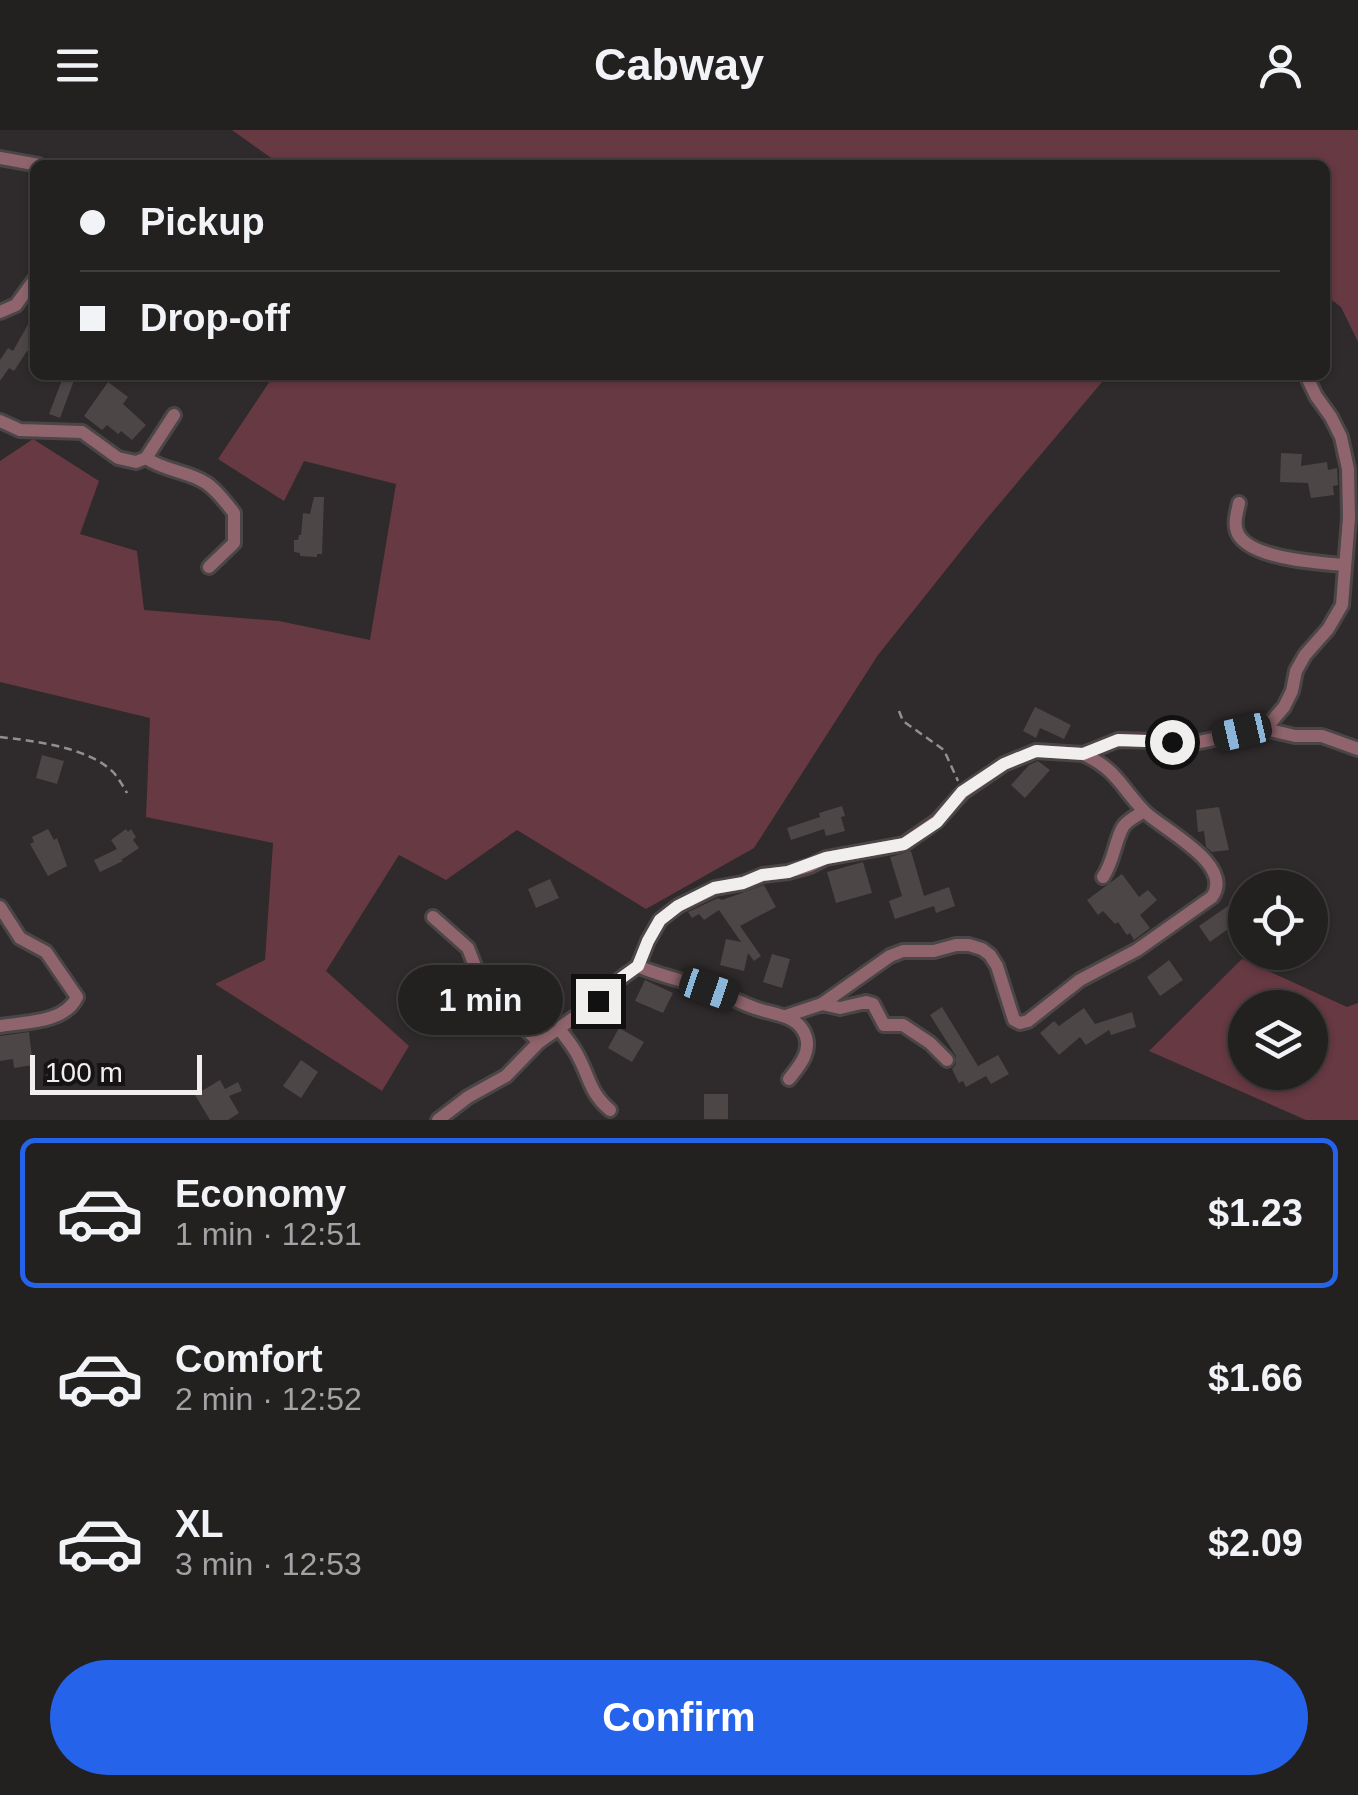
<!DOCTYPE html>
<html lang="en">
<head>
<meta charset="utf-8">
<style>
  :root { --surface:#232020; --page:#2f2d2d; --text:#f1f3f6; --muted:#a3a3a5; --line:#403e3e; --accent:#2563eb }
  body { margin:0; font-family:Helvetica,sans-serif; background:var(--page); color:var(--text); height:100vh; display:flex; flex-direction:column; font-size:38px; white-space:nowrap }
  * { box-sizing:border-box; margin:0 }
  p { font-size:32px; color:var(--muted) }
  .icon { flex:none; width:55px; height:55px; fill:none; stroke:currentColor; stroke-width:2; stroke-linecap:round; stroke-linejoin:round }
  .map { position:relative; height:990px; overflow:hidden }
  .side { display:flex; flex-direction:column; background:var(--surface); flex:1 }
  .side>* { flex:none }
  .guide { position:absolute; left:30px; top:30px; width:1300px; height:220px; border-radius:15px; box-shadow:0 2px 8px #0004,0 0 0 2px var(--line); display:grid; align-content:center; height:220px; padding:0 50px; background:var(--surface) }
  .controls { position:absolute; left:1228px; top:740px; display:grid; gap:20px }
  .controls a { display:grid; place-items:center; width:100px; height:100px; border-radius:50%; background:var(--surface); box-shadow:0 2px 8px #0004,0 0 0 2px var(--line); font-size:50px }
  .scale { position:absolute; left:30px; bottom:25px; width:172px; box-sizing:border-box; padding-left:10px; border:5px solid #f1eeee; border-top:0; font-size:28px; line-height:35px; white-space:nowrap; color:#f1eeee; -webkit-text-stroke:8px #161314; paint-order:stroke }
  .end { position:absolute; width:45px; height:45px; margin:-22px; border:12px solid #f1eeee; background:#111; box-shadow:0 0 0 5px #111 }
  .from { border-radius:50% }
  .bubble { position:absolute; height:70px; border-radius:35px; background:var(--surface); box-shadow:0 2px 8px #0004,0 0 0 2px var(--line); font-size:32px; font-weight:700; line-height:70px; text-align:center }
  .car { position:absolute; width:30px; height:60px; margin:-30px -15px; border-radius:12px; box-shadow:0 0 8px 2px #0007; background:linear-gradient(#222 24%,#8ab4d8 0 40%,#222 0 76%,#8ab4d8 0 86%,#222 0) }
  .guide b { display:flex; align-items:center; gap:35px; height:95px; font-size:38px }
  .guide b+b { border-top:2px solid var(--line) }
  .guide i { width:25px; height:25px; background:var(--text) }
  ul { padding:18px 0 0; list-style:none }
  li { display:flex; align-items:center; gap:30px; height:150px; margin:0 20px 15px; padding:0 30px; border:5px solid transparent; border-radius:15px }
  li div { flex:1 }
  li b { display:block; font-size:38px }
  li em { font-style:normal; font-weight:700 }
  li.active { border-color:var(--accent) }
  li>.icon { width:90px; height:90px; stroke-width:1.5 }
  .button { display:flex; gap:20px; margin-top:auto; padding:20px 50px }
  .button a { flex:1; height:115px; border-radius:60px; background:var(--accent); color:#fff; font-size:40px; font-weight:700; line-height:115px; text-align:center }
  header { display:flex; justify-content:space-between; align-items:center; height:130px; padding:0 50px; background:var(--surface); font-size:45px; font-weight:700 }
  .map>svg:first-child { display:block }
  .green { fill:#673942; fill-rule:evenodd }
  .building { fill:#4c4647 }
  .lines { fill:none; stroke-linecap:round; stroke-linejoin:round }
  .minor-casing { stroke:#4a4546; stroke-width:18 }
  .path { stroke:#938f8f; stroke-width:2.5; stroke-dasharray:8 5; stroke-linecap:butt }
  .minor { stroke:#8f646c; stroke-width:12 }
  .route { stroke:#f1eeee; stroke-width:12 }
</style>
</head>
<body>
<header><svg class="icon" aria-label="menu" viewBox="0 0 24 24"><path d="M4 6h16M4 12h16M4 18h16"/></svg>Cabway<svg class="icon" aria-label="person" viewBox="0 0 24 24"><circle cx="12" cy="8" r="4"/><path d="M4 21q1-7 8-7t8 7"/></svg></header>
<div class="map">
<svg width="1358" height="990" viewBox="0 0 1358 990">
  <rect width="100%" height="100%" fill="#2f2a2b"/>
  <g class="green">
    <path d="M232,0H1358V212L1341,177L1325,165V35H281Z"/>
    <path d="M274,245H1108L984,392L878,525L754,718L646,779L517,700L446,750L399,725L326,841L409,916L382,961L215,854L265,830L273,713L146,687L150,588L0,552V331L33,309L99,351L80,404L137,421L144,480L279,491L370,510L396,354L304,331L284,371L218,329Z"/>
    <path d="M1242,829L1347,877L1358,873V990H1306L1149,921ZM1245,878H1310V942H1245Z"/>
  </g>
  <g class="building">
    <path d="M35,182V225L27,221L14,241L9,238L0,251V230L8,218L13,221Z"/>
    <path d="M64,245H76L60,288L49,284Z"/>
    <path d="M108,252L128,267L123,274L146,295L132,310L121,301L118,304L107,295L102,300L84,286Z"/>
    <path d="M1281,323L1302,324L1301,336L1327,332L1328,340L1337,338L1338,355L1333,356L1334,365L1311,368L1308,353L1280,352Z"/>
    <path d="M314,367H324L322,424H317V427L300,426V423L294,422V410H298L299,405H301L303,383L310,384Z"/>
    <path d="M1035,577L1071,595L1064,609L1040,598L1036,608L1023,601Z"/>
    <path d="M42,625L64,631L57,654L36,648Z"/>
    <path d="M1038,631L1050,640L1025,668L1011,655L1029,635Z"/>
    <path d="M842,676L845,686L841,687L845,701L826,706L824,699L791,710L787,698L820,687L819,683Z"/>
    <path d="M1219,677L1229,720L1212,722L1206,717L1204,701L1198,702L1196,680Z"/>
    <path d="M48,699L54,710L57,708L67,736L48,746L30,714L34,712L32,707Z"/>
    <path d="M126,699L128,702L131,699L136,707L133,710L139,718L121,730L123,731L100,742L94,730L117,719L111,710Z"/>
    <path d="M911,721L924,766L949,757L955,776L936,783L934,776L895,789L889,771L902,766L890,727Z"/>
    <path d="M863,732L872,763L836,773L827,742Z"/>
    <path d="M1122,744L1139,767L1148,760L1157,770L1140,785L1150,798L1134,810L1130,803L1127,805L1118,792L1115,794L1103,781L1098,785L1087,770Z"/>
    <path d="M550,749L559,768L536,778L528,759Z"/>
    <path d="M764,755L776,777L740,796L761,826L754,831L748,823L744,841L720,835L726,809L741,812L719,780L704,790L699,784L692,788L688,782L718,768L722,770Z"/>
    <path d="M1228,776L1239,791L1210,812L1199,796Z"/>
    <path d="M772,824L790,829L782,858L763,852Z"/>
    <path d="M1169,830L1183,850L1160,866L1147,847Z"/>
    <path d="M645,850L673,863L663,883L635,871Z"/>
    <path d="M457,855L471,878L441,896L427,874Z"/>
    <path d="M942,877L978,936L998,925L1009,944L991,954L986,946L966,957L963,951L959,953L952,939L956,934V926L930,885Z"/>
    <path d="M1084,878L1095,894L1132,882L1136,897L1111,905L1109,900L1086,915L1080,907L1059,925L1040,903L1054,891L1059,896Z"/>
    <path d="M619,898L644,912L632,932L608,918Z"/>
    <path d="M29,902L33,935L14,938L13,929L0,931V906Z"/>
    <path d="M301,930L318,942L301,968L283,956Z"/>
    <path d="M220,950L225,959L238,952L242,961L229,966L239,983L228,990H210L195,965Z"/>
    <rect x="704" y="964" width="24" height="25"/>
  </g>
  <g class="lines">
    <defs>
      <g id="minor">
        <path d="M0,28L39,35"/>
        <path d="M0,182L16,175L35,149"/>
        <path d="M0,291L20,300L82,302L118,328L136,332L146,328L174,285"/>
        <path d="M146,328C164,341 188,341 206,353C217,360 226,373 234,383V413L209,437"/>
        <path d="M1239,373C1237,383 1233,394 1238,404C1251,429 1320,433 1345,435"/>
        <path d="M1265,599L1295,606H1322L1358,619"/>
        <path d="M1103,747C1114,731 1115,710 1123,697C1127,690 1137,686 1144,681"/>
        <path d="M0,777L20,808L46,822L77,867C65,893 25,892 0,896"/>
        <path d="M433,787L468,818L481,852L499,874L539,912"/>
        <path d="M638,836C662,847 687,851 712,860C727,865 740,873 755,878C773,885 799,884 806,907C811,924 798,937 789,949"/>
        <path d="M822,874L890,826L903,821H934L956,815H969L982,819L990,825L997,836L1014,890L1020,893L1028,891L1080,850L1137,820L1212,767C1235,735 1164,700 1145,682C1121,658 1118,640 1083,624"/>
        <path d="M786,886L822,874L840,878L866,872L873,874L884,895H903L930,913L947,930"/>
        <path d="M559,899C566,908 574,917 579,928C590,949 590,963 610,980"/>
        <path d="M438,990L468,967L506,946L539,912L598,871L620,849L638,836L648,811L660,790L678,776L715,758L743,753L763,745L788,742L810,736L826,728L904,714L937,691L963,662L1004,634L1036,621L1083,624L1118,610L1199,612L1265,599L1284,577L1292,561L1296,541L1305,525L1328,499L1342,475L1349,388L1348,339L1341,307L1331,287L1316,266L1306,245"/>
      </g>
    </defs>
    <use href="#minor" class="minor-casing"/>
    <g class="path">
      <path d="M899,581L903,591L944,620L958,651"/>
      <path d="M0,607C34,611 89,617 114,643C119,649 123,656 127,663"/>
    </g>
    <use href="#minor" class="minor"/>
  </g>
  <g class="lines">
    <path class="route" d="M598,871L620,849L638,836L648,811L660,790L678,776L714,758L743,753L762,745L788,742L826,728L904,714L937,692L962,662L1004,634L1036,621L1083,624L1118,610L1172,612"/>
  </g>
</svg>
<div class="controls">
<a><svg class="icon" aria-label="locate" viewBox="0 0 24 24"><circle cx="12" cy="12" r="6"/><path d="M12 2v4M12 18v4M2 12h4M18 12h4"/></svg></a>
<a><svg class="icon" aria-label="layers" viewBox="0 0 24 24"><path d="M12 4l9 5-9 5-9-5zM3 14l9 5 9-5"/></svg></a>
</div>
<div class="scale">100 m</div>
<i class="end from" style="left:1172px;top:612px"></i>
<i class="end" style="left:598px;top:871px"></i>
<div class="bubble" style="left:398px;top:835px;width:165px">1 min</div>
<i class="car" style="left:1242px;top:602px;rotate:257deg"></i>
<i class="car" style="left:709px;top:859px;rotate:109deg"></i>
<div class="guide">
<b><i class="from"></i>Pickup</b>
<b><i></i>Drop-off</b>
</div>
</div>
<section class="side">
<ul>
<li class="active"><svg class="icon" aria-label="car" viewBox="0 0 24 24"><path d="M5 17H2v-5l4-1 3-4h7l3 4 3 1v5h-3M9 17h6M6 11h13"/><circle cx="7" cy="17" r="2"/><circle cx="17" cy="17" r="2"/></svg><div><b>Economy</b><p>1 min · 12:51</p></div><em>$1.23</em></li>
<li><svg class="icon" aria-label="car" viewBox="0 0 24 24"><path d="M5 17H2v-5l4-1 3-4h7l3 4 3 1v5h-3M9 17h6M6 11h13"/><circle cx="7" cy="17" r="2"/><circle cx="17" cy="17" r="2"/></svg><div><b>Comfort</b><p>2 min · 12:52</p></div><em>$1.66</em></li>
<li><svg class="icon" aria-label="car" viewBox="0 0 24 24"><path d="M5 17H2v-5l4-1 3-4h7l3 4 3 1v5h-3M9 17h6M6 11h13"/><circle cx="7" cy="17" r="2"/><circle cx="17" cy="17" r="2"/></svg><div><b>XL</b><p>3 min · 12:53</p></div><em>$2.09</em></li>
</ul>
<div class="button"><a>Confirm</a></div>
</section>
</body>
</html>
